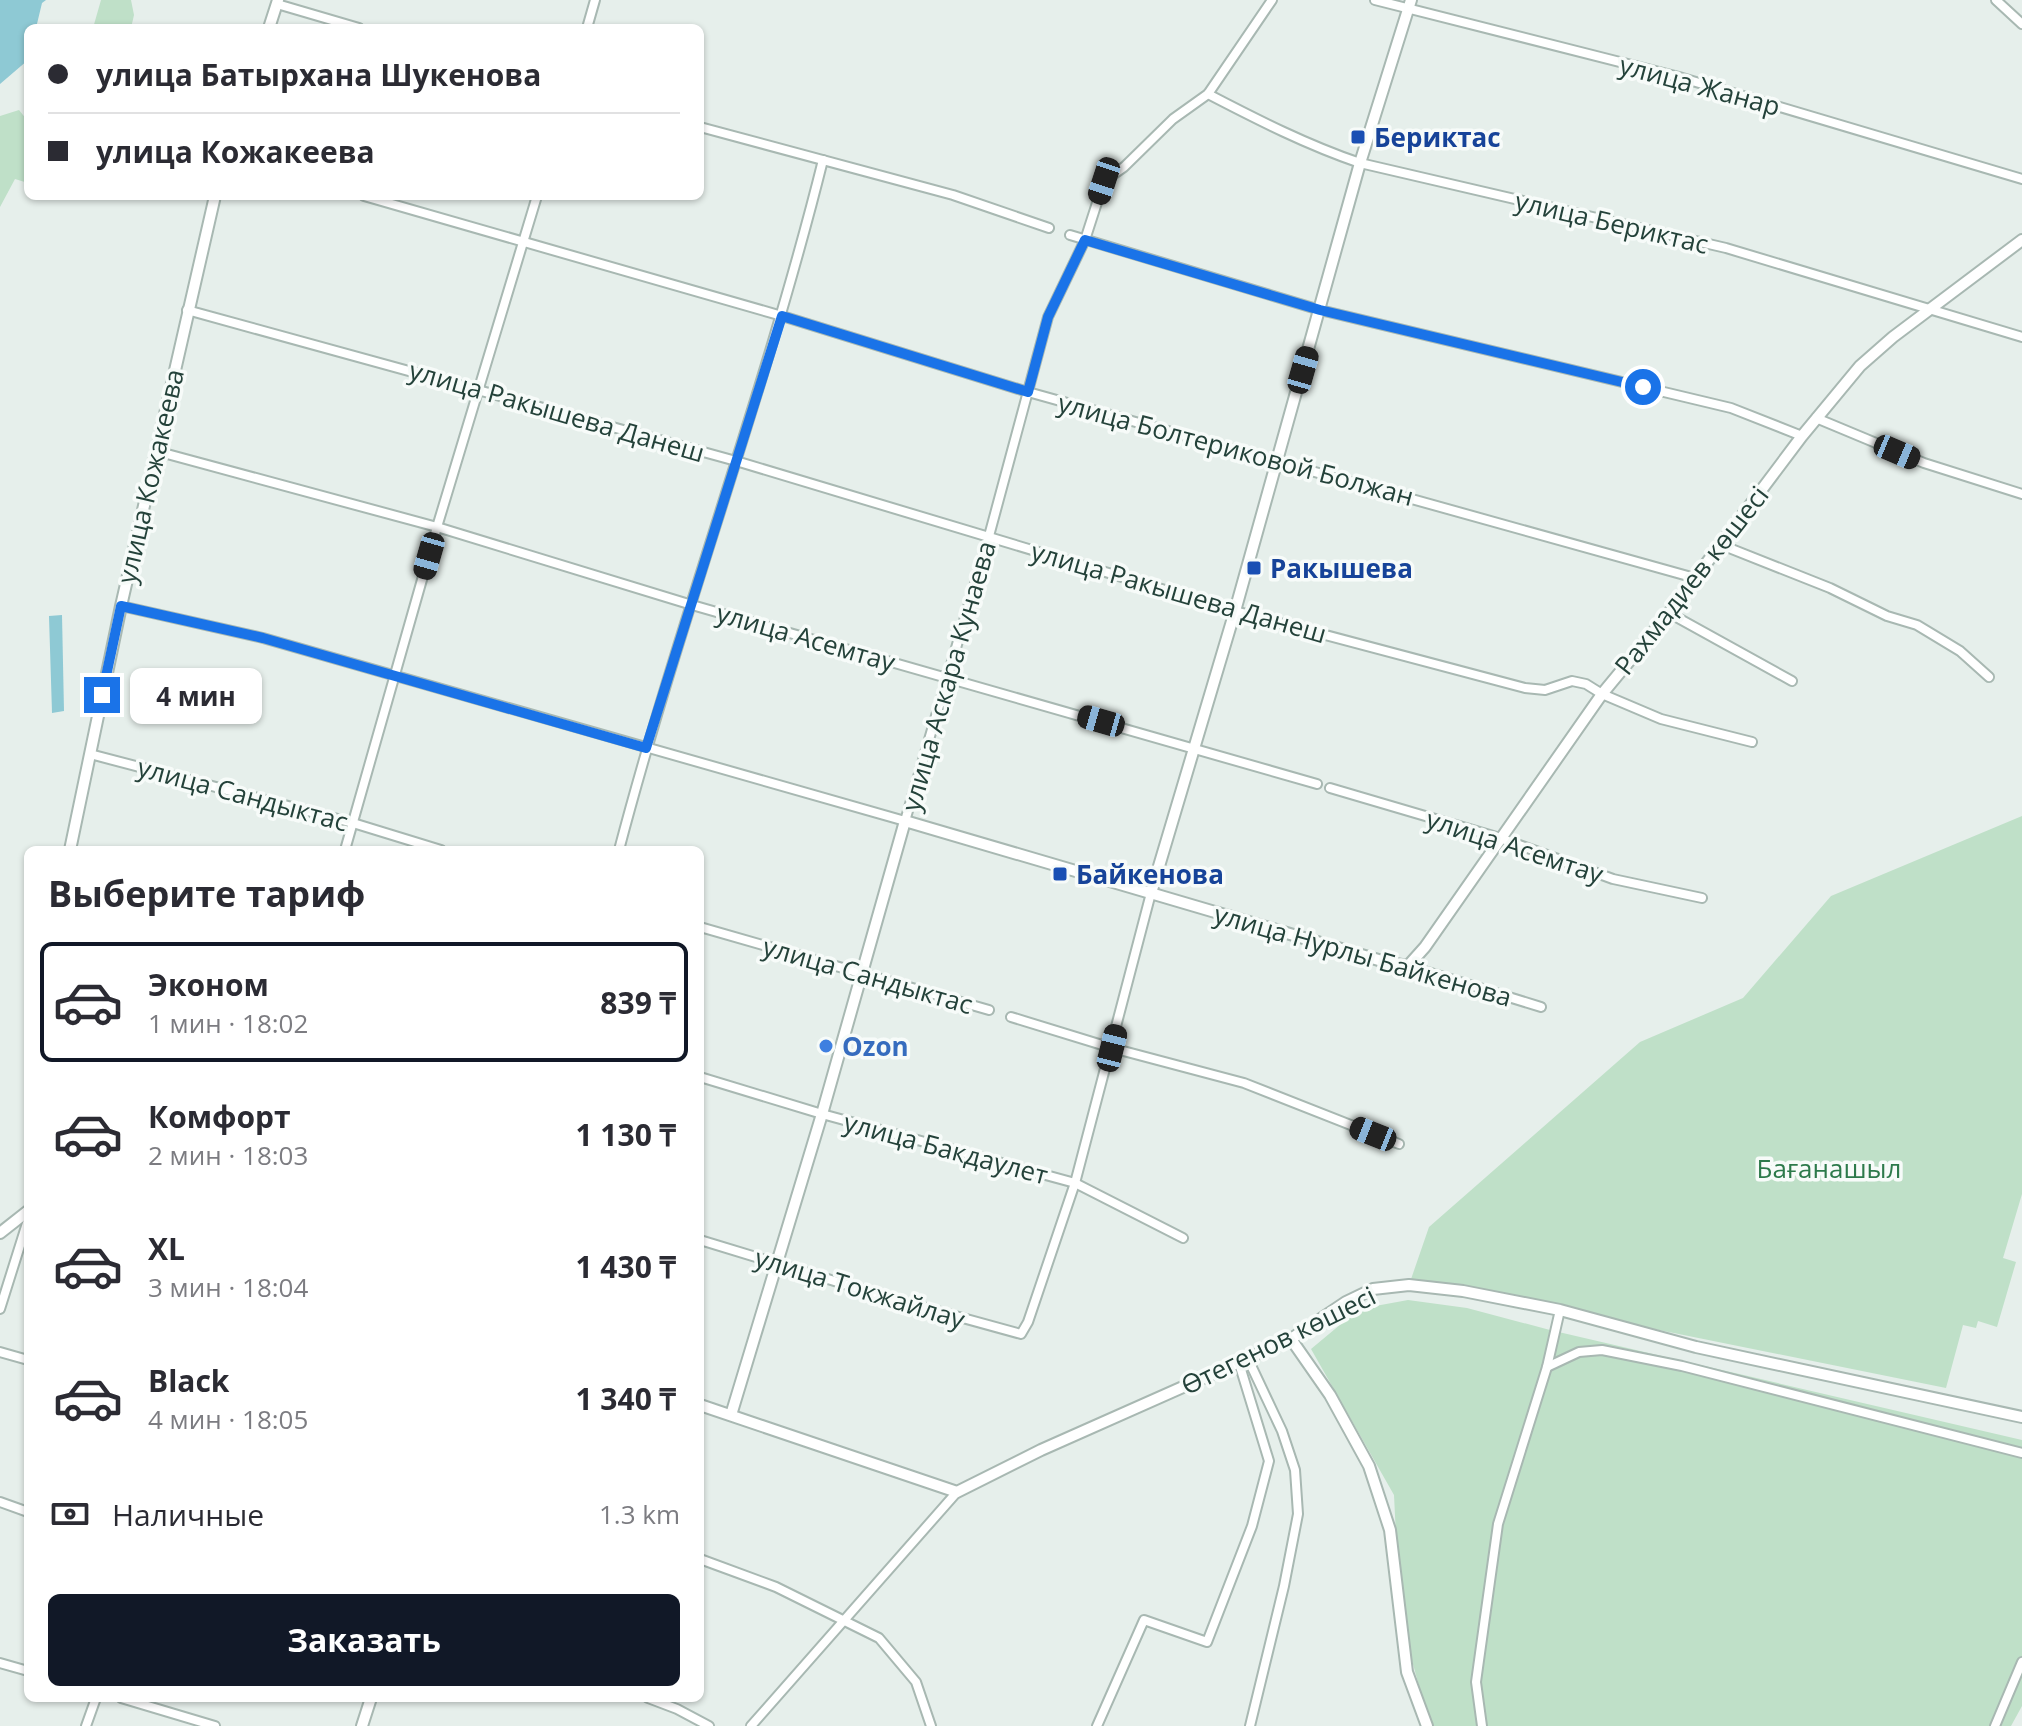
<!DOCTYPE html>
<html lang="ru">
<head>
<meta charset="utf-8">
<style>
  :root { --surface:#fff; --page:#f2f2f3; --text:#2b2b33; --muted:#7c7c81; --line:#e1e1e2; --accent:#111827 }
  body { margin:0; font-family:"Open Sans",sans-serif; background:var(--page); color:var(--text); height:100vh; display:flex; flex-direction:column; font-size:30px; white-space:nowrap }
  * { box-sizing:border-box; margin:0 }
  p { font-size:26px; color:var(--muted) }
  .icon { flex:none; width:44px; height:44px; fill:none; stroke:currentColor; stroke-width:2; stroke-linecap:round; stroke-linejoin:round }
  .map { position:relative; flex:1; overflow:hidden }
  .sheet { position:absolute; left:24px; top:846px; width:680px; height:856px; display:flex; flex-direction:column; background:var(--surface); border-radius:12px; box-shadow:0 2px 6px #0004 }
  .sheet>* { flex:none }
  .top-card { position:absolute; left:24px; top:24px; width:680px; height:176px; border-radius:12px; box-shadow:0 2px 6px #0004; display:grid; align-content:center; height:176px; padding:0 24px; background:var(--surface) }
  .end { position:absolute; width:36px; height:36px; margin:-18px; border:10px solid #1a73e8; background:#fff; box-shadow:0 0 0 4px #fff }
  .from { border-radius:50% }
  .bubble { position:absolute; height:56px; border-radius:12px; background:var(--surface); box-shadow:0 2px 6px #0004; font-size:26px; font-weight:700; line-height:56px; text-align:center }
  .car { position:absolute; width:24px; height:48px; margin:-24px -12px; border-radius:10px; box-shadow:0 0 6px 2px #0007; background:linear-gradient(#222 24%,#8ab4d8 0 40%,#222 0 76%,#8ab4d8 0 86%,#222 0) }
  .top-card b { display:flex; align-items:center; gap:28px; height:76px; font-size:30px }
  .top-card b+b { border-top:2px solid var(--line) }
  .top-card i { width:20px; height:20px; background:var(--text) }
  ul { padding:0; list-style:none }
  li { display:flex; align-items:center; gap:24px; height:120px; margin:0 16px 12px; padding:0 8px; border:4px solid transparent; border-radius:12px }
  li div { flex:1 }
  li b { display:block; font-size:30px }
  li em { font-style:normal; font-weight:700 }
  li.selected { border-color:var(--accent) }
  li>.icon { width:72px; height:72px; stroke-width:1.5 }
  h2 { padding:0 24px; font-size:36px; line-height:96px }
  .pay { display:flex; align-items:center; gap:20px; height:88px; padding:0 24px; font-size:30px }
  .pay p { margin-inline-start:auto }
  .cta { display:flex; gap:16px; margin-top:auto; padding:16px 24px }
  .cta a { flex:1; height:92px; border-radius:12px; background:var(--accent); color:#fff; font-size:32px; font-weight:700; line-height:92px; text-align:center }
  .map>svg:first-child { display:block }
  .green { fill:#bfe0c8 }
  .water { fill:#8ec9d4 }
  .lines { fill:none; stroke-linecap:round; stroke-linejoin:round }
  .minor-casing { stroke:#a8b8b2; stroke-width:12 }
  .tertiary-casing { stroke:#a8b8b2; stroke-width:14 }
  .minor { stroke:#fff; stroke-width:8 }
  .tertiary { stroke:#fff; stroke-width:10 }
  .route { stroke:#1a73e8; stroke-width:10 }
  .transit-dot { fill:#1a4fb4; stroke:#f7fbf9; stroke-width:3 }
  .shop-dot { fill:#3f7fe0; stroke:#f7fbf9; stroke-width:3 }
  .labels { text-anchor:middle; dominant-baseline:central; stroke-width:7; stroke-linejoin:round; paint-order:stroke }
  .street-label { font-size:26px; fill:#24423a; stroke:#f7fbf9 }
  .transit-label { font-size:26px; font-weight:bold; fill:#164399; stroke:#f7fbf9; text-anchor:start }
  .shop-label { font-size:26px; font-weight:bold; fill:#366cbe; stroke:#f7fbf9; text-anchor:start }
  .park-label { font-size:26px; fill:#2d7a4b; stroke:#f7fbf9 }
</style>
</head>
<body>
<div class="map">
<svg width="2022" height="1726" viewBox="0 0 2022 1726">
  <rect width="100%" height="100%" fill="#e6efeb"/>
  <g class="green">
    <path d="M101,0H131L134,15L131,28H93Z"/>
    <path d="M19,110L27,120L28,129V183L15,179L0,207V116Z"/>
    <path d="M2022,816V1194L2003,1258L2016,1262L1997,1327L1978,1321L1976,1328L1963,1325L1946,1388L1560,1310L1409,1285L1429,1227L1640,1042L1743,998L1831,896Z"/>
    <path d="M1408,1300L1467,1308L1550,1330L2022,1440V1706L2011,1726H1430L1400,1617L1394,1495L1311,1349L1359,1309Z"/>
  </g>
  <g class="water">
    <path d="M0,0H46L42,3L36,28H28V60L0,84Z"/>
    <path d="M62,615L64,711L52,713L49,616Z"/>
  </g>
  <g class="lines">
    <defs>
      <g id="minor">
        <path d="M1375,0L1679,77L2022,179"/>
        <path d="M1996,0L2022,24"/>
        <path d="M277,4L359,28"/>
        <path d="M587,28L595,0"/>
        <path d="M1208,94C1258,120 1307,145 1360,163L1726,248L2022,337"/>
        <path d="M700,127L953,195L1049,228"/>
        <path d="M364,196L782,316L1028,392L1695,578"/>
        <path d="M1070,235L1320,310L1731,408L1802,436"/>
        <path d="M187,310L736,461L1235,611L1525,688L1545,690L1572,681L1586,684L1602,694L1661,719L1752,742"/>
        <path d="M1816,418L1924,463L2022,494"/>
        <path d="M156,451L437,527L692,605L1317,784"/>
        <path d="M1719,544L1830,588L1887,616L1917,625L1960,651L1989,677"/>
        <path d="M121,606L263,638L905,821L989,536L1048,317L1085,240L1104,181L1124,167L1173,119L1208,94L1272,0"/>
        <path d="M1669,613L1792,681"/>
        <path d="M90,754L353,823L441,850"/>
        <path d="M1330,788L1500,838L1613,879L1702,898"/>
        <path d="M345,850L437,527L537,196"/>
        <path d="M619,850C680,618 765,393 823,160"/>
        <path d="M700,927L989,1010"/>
        <path d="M1408,966L1541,1007"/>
        <path d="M1011,1017L1112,1048L1244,1083L1399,1144"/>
        <path d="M700,1077L822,1114L1075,1183L1183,1238"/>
        <path d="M700,1240L890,1298L1021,1334L1028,1322L1075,1183L1151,893"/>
        <path d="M0,1309L28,1220"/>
        <path d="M0,1352L28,1360"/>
        <path d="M1248,1359L1282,1431L1295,1470L1298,1514L1284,1586L1250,1726"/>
        <path d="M1547,1367L1579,1352L1602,1350L1682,1366L2022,1453"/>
        <path d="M0,1502L28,1512"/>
        <path d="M700,1559L776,1587L879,1638L916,1682L931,1726"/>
        <path d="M0,1663L28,1671"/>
        <path d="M121,1698L215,1726"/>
        <path d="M648,1698L677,1709L709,1726"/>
        <path d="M86,1726L96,1698"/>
        <path d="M751,1726L957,1492"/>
        <path d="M1097,1726L1144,1620L1207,1642L1252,1526L1269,1461L1239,1363"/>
        <path d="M1482,1726L1476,1682L1498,1524L1547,1367L1560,1310"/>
        <path d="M1995,1726L2022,1662"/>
      </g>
      <g id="tertiary">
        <path d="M269,28L278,0"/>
        <path d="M70,850L121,606L215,196"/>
        <path d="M1151,893L1235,611L1360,163L1411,0"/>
        <path d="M0,1233L28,1211"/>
        <path d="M1291,1339L1330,1395L1369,1466L1390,1530L1407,1672L1427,1726"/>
        <path d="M700,1405L957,1492L1041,1450L1291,1339L1346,1302L1373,1289L1409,1285L1463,1291L1560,1310L1696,1347L2022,1417"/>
        <path d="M731,1415L822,1114L905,821L1382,961L1408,966L1425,947L1602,694L1669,613L1802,436L1860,366L1893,337L2022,240"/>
        <path d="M362,1726L371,1698"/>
      </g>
    </defs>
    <use href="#minor" class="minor-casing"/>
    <use href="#tertiary" class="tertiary-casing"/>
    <use href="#minor" class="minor"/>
    <use href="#tertiary" class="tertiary"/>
  </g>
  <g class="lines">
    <path class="route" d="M102,695L121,606L263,638L646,748L782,316L1028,392L1048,317L1085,240L1320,310L1643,387"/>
  </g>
  <g class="transit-dot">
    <rect x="1350" y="129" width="16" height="16" rx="4"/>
    <rect x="1246" y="560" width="16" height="16" rx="4"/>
    <rect x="1052" y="866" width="16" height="16" rx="4"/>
  </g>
  <circle class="shop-dot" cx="826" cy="1046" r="8"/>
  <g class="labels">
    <g class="street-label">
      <text transform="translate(1700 85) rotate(15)">улица Жанар</text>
      <text transform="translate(1612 222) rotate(13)">улица Бериктас</text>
      <text transform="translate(557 411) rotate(16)">улица Ракышева Данеш</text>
      <text transform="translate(1236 449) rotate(15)">улица Болтериковой Болжан</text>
      <text transform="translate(150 476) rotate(-77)">улица Кожакеева</text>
      <text transform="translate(1691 580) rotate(-52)">Рахмадиев көшесі</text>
      <text transform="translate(1179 592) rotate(16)">улица Ракышева Данеш</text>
      <text transform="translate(806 637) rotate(16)">улица Асемтау</text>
      <text transform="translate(948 676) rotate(-74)">улица Аскара Кунаева</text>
      <text transform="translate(243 794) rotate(15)">улица Сандыктас</text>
      <text transform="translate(1515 846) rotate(18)">улица Асемтау</text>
      <text transform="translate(1363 955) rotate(16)">улица Нурлы Байкенова</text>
      <text transform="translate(868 975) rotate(16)">улица Сандыктас</text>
      <text transform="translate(946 1148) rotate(15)">улица Бакдаулет</text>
      <text transform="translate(860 1288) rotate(17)">улица Токжайлау</text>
      <text transform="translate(1278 1340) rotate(-26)">Өтегенов көшесі</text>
    </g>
    <g class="transit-label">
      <text x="1374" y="137">Бериктас</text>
      <text x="1270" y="568">Ракышева</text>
      <text x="1076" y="874">Байкенова</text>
    </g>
    <g class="shop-label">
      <text x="842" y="1046">Ozon</text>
    </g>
    <g class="park-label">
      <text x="1829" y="1168">Бағанашыл</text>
    </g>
  </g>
</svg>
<i class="end from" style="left:1643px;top:387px"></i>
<i class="end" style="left:102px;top:695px"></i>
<div class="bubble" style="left:130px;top:668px;width:132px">4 мин</div>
<i class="car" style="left:1104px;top:181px;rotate:198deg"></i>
<i class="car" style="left:1303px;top:370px;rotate:16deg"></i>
<i class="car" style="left:1897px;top:452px;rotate:113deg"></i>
<i class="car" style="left:429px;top:556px;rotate:196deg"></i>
<i class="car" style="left:1101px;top:721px;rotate:286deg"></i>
<i class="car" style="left:1112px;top:1048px;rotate:14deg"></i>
<i class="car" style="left:1373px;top:1134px;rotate:292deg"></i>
<div class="top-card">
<b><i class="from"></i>улица Батырхана Шукенова</b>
<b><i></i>улица Кожакеева</b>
</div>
<section class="sheet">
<h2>Выберите тариф</h2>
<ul>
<li class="selected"><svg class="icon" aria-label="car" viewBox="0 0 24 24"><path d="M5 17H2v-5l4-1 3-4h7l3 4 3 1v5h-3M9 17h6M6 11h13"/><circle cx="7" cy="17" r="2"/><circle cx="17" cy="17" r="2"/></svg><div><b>Эконом</b><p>1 мин · 18:02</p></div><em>839 ₸</em></li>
<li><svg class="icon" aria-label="car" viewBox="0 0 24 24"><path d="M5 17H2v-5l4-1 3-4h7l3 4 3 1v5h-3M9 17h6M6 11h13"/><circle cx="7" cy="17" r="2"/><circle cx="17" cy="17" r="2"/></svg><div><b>Комфорт</b><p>2 мин · 18:03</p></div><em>1 130 ₸</em></li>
<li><svg class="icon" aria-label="car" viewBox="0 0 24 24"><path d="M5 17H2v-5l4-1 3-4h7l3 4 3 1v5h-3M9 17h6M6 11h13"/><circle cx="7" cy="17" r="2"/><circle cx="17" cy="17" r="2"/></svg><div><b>XL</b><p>3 мин · 18:04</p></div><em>1 430 ₸</em></li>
<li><svg class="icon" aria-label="car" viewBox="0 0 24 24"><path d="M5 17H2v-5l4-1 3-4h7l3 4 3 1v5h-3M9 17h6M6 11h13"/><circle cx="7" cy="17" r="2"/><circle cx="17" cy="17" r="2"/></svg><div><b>Black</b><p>4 мин · 18:05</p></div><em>1 340 ₸</em></li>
</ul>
<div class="pay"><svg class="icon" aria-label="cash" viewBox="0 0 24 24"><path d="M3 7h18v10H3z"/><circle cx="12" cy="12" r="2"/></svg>Наличные<p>1.3 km</p></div>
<div class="cta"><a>Заказать</a></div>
</section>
</div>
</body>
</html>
